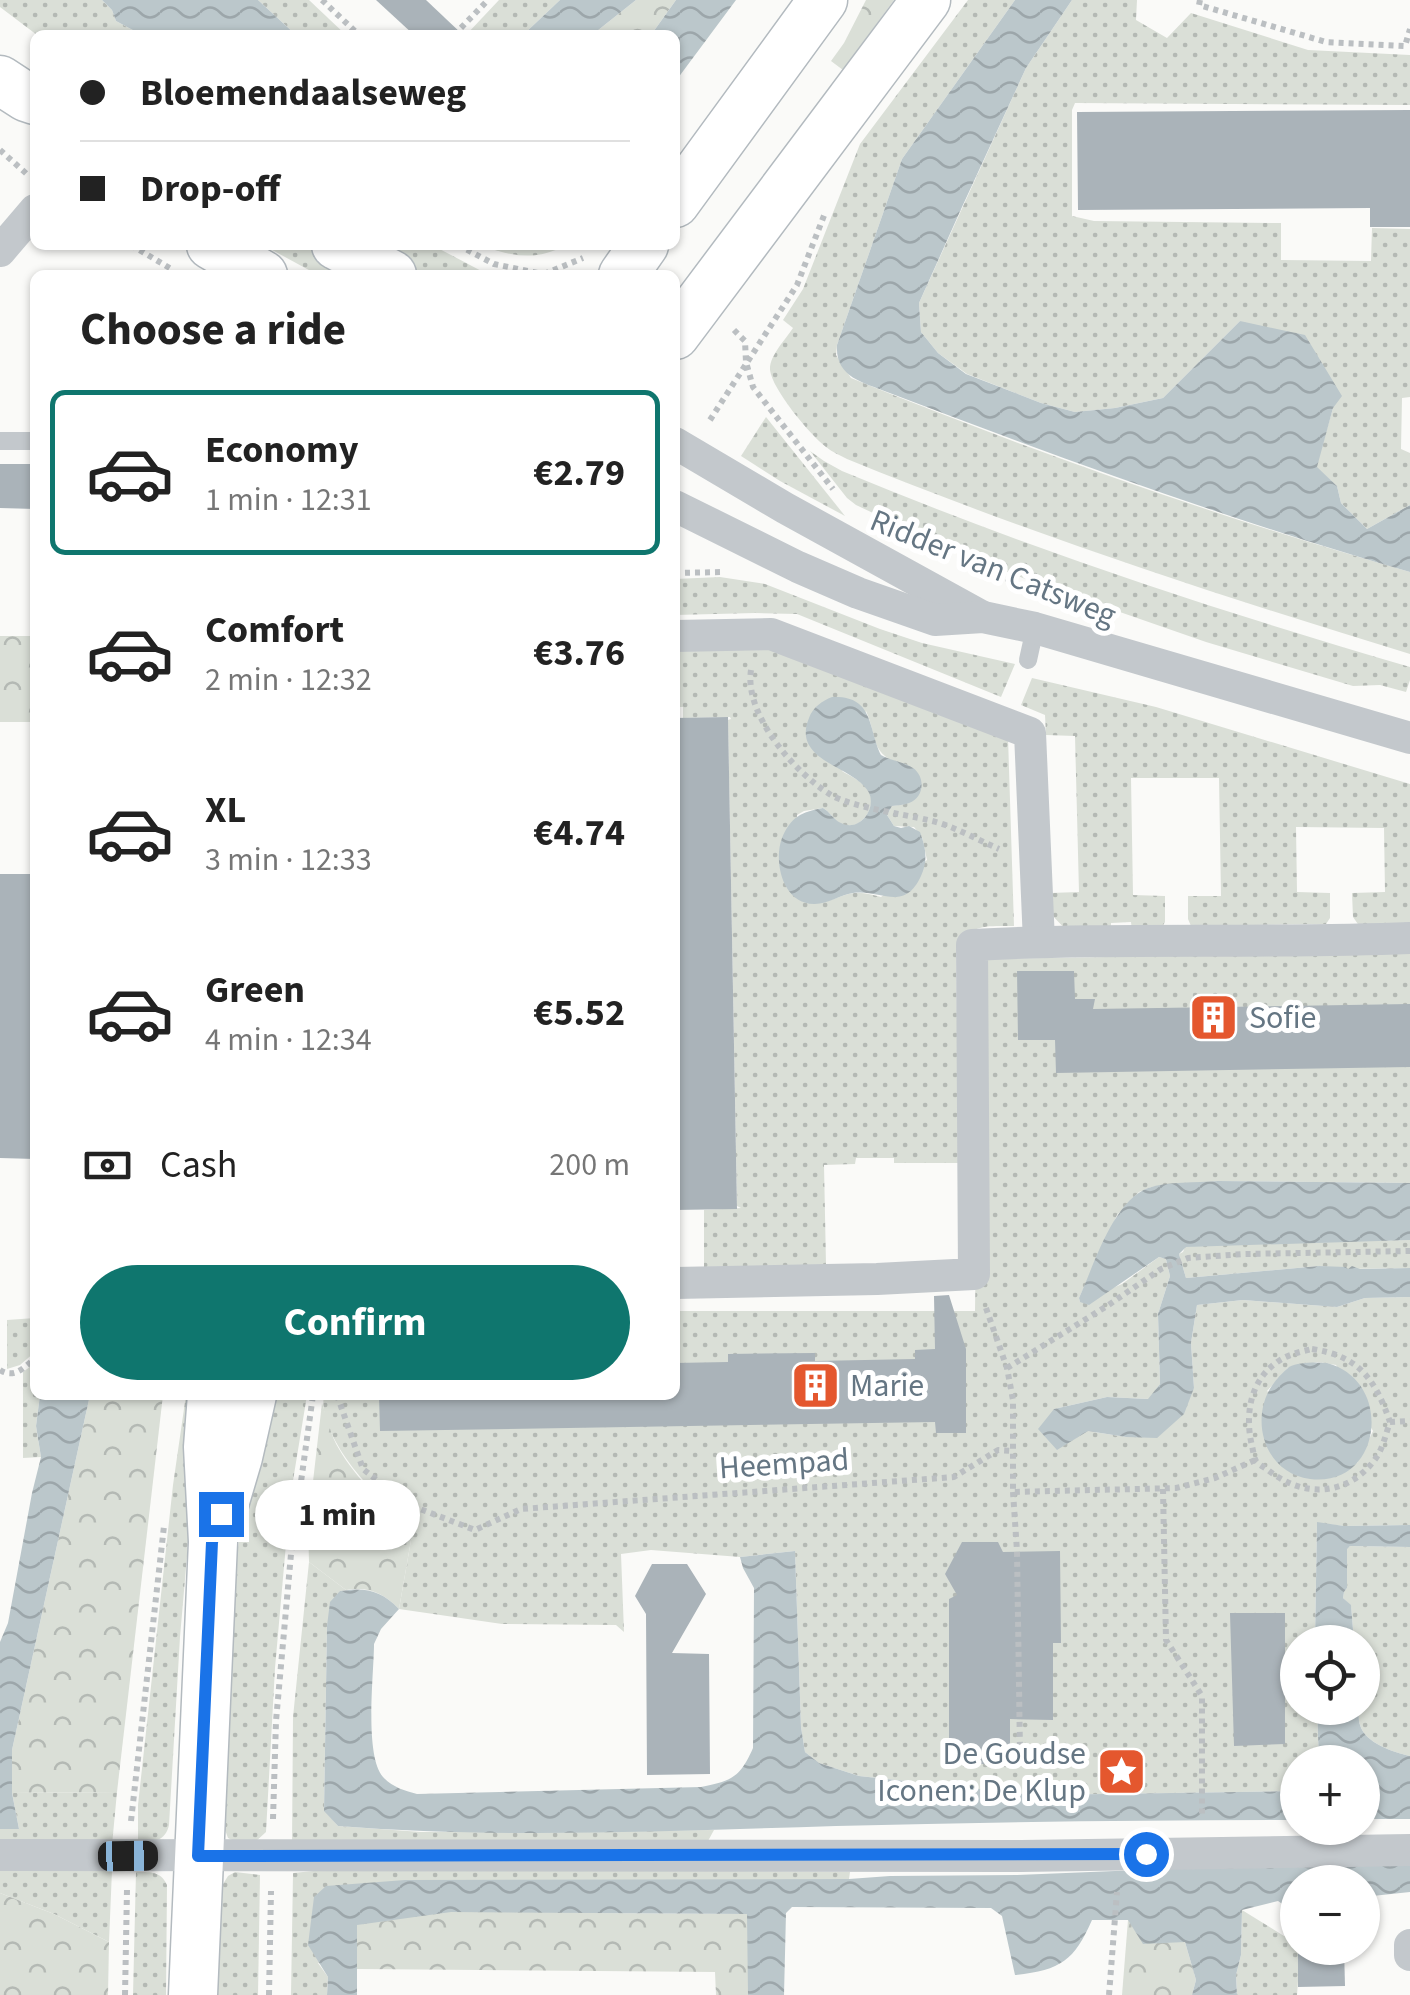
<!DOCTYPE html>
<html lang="en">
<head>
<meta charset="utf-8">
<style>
  :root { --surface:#fff; --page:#f2f2f2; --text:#222; --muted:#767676; --line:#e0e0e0; --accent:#0f766e }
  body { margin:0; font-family:"Source Sans 3",sans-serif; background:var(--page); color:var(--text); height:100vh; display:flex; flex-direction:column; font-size:38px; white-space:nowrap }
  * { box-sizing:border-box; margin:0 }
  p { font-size:32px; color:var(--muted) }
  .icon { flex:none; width:55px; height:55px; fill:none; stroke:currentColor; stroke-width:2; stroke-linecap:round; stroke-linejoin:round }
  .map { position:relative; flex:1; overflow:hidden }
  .panel { position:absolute; left:30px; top:270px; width:650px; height:1130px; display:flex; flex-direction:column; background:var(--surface); border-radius:15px; box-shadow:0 2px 8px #0004 }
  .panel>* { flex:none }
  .guide { position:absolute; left:30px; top:30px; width:650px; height:220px; border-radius:15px; box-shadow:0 2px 8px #0004; display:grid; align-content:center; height:220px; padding:0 50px; background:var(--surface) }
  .buttons { position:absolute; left:1280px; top:1625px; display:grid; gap:20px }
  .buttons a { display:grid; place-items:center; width:100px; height:100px; border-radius:50%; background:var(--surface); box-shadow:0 2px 8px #0004; font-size:50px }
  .end { position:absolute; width:45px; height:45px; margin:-22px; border:12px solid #1a73e8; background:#fff; box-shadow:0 0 0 5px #fff }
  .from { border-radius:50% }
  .bubble { position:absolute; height:70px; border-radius:35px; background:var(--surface); box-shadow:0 2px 8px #0004; font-size:32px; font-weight:700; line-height:70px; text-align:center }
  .car { position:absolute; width:30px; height:60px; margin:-30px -15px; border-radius:12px; box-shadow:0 0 8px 2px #0007; background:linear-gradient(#222 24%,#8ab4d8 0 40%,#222 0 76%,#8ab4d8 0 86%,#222 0) }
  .guide b { display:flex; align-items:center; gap:35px; height:95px; font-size:38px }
  .guide b+b { border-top:2px solid var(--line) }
  .guide i { width:25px; height:25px; background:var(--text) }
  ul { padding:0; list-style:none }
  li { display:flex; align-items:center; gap:30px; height:165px; margin:0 20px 15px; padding:0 30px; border:5px solid transparent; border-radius:15px }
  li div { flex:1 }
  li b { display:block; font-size:38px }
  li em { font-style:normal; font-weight:700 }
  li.on { border-color:var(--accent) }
  li>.icon { width:90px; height:90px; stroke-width:1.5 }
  h2 { padding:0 50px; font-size:45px; line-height:120px }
  .pay { display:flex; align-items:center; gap:25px; height:110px; padding:0 50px; font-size:38px }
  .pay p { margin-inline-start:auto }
  .action { display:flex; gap:20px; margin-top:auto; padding:20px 50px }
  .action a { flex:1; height:115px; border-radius:60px; background:var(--accent); color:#fff; font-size:40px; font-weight:700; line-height:115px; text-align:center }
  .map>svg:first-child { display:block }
  .grass { fill:url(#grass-dots); fill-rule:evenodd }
  .forest { fill:url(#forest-crowns) }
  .water { fill:url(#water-waves) }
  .building { fill:#aab3b9 }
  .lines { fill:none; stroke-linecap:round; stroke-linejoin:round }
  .secondary-casing { stroke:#b3babf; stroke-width:51 }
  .path { stroke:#bbbfc2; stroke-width:6; stroke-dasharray:5 5; stroke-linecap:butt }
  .lane { stroke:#c3c8cc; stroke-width:18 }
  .street { stroke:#c3c8cc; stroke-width:32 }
  .secondary { stroke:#fff; stroke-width:48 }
  .route { stroke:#1a73e8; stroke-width:12 }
  .labels { text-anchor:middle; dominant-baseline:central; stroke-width:10; stroke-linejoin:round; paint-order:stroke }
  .street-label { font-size:32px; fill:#657683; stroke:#fff }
  .poi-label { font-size:32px; fill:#657683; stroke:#fff; text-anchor:start }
</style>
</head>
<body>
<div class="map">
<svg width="1410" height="1995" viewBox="0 0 1410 1995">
  <defs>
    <pattern id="grass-dots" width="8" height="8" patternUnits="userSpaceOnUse" patternTransform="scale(2.5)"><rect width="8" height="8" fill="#dadfd7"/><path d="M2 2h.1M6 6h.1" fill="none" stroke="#b4b9b4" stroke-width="1.8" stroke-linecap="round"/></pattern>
    <pattern id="forest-crowns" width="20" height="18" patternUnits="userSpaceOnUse" patternTransform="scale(2.5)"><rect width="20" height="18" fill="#dadfd7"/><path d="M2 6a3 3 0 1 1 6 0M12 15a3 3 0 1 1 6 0" fill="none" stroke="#b4b9b4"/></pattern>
    <pattern id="water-waves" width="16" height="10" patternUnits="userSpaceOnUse" patternTransform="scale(2.5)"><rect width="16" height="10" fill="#bbc7cb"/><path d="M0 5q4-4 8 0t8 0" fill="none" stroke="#9ca6aa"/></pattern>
  </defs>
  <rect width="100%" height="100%" fill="#fafaf8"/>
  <g class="grass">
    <path d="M0,0H102L112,10L116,21L142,35H37L0,7Z"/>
    <path d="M258,0H309L346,35H296Z"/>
    <path d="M499,0H560L523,35H466Z"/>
    <path d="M968,0H1015L902,159L837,345L836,355L851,378C1034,452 1220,518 1410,572V654C1220,596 1031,534 847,459C840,455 832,452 826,447C810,435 772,389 770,370C769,356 786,339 793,328L783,320L803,289L860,144Z"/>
    <path d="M1072,0H1137L1136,20L1167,38L1191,13L1308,50L1410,55V105L1075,103L1072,110V216L1094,221L1281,223V260L1371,261L1372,228L1410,229V397L1402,398L1401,449L1410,453V505L1367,529L1341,503L1337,486L1316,467L1333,408L1240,321L1163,398L1115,408L1075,412L1041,403L967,374L938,353L921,332L919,303L1026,68Z"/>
    <path d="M263,245H302L315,249L364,275H318Z"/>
    <path d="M361,245H432L489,275H417Z"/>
    <path d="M481,245H566C538,261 510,257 481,245Z"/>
    <path d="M766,417L845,516L780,481L741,456Z"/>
    <path d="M810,451L824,461L842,471C1027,548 1218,611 1410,667V680L1406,692L1380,685L1353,686L1206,642L1028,580L954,551L856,505L847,498Z"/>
    <path d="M720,577L765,584L880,629L922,643L1015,664L1001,697L797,614L755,613L675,615V579Z"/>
    <path d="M786,646L1008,737L1014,926C985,926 969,923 956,952L959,1163H894V1158H856L855,1164L824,1165L826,1265L704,1267V1210L741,1208L737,1206L728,720L731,719L730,717L683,718V707H675V649ZM866,711C877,735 870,753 898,763L905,804L892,806L887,815L894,826L914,827L922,837L927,860L881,897C872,895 864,892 854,893C835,896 822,908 802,901L797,815L804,811L823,808C830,812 834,820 841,824C860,833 879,806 868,790C862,781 850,776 842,771Z"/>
    <path d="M1032,678L1156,707L1410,784V926L1360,927L1353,917L1352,893L1385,892L1384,828L1296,827L1297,892L1330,893V918L1326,924L1191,926L1188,919V896H1221L1219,778H1131L1133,895L1165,896V922L1162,927L1132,931L1131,922L1111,923V931L1068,932L1050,913V893L1079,892L1075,736L1046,735L1045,715L1021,705Z"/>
    <path d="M1410,952V1183L1218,1181L1151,1187L1139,1192L1117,1215L1079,1298L1080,1302L1122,1284L1159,1257L1166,1259L1170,1276L1158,1314L1160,1384L1149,1399L1107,1397L1054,1409L1088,1431L1126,1437L1194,1388L1191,1343L1197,1305L1243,1300L1337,1307L1365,1298L1410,1297V1525L1344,1526L1317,1523L1315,1642H1298V1708H1317L1319,1762H1298L1297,1791L1035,1795L859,1776L819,1763L805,1752L801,1727L795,1551L740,1557L651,1550L621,1554L624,1632L616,1625L502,1624L399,1609L414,1523C380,1507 316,1435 324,1395H675V1311H975L980,959ZM1318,1362L1336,1365L1373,1431L1357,1463L1267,1391L1288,1368Z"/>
    <path d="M1410,1240V1268L1347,1269L1319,1266L1186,1278L1179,1254L1183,1252L1185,1247L1210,1244Z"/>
    <path d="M35,1318V1352L20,1365L7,1369V1320Z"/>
    <path d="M35,1363V1395H40L36,1426L41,1457L23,1458V1372Z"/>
    <path d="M186,1395H201L180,1637L169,1825C166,1841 152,1843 138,1843V1805L173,1485Z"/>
    <path d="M265,1395H307L290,1499L275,1668L266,1832L254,1843H238L228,1838L224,1827L235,1564Z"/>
    <path d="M1350,1546L1410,1547V1756C1393,1752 1365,1743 1360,1725C1358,1719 1359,1713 1359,1708H1362V1642H1354L1351,1606L1343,1598L1344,1592L1347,1588L1346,1549Z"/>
    <path d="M309,1562L346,1590L340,1591L327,1626L324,1810L338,1826L421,1832L714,1830L708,1841L292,1845L293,1717Z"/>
    <path d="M117,1792L112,1845H0V1829H19L12,1793Z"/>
    <path d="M343,1868L850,1872L849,1879L734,1881L318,1963L328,1977L327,1995H291L293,1873Z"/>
    <path d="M0,1869L112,1870L109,1942L54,1914L0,1893Z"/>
    <path d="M136,1872C150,1872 161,1871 167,1885L166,1995H133Z"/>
    <path d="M235,1872L260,1875L258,1995H217L223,1884L228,1876Z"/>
    <path d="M1242,1910L1284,1936L1297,1935L1298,1948H1319L1321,1979L1298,1981L1297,1995H1237L1236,1975L1241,1955Z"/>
  </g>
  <g class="forest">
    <path d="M636,0H676L651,35H592Z"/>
    <path d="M866,0H894L843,70L831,61L844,43Z"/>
    <rect x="0" y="636" width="35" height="86"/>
    <path d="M90,1395H163L117,1792L12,1793V1750Z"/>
    <path d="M322,1403C327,1418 331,1436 339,1449C354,1475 386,1511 414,1523L399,1609C384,1593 368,1586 346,1590L309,1562L308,1525Z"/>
    <path d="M0,1893L54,1914L109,1942L108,1995H0Z"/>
    <path d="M451,1912L748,1914V1995H716L715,1972L357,1969V1925Z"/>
    <path d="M1128,1920L1185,1942L1196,1980L1192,1995H1122Z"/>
  </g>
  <g class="water">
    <path d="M102,0H258L296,35H142L116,21L112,10Z"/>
    <path d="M560,0H636L592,35H523Z"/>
    <path d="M676,0H736L675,82V35H651Z"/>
    <path d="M1015,0H1072L1026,68L962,207L919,303L921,332L938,353L966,374L1041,403L1075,412L1115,408L1163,398L1240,321L1305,335L1342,396L1333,408L1317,467L1337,486L1341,503L1367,529L1410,505V572C1233,521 1060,458 887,392C862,382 835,377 837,345L902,159Z"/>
    <path d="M832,697C874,695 868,728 881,755C891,761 905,762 913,768C926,777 924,798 909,803C904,805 898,805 892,806L887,815L894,826L901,828L909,826L920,832C926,848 928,861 921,876C904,913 881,889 853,893C840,895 828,904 815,904C783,905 773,862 782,838C791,817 801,812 823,808C830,812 834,820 841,823C860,833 878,807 868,791C853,766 791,761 809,718C813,707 822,701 832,697Z"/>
    <path d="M1218,1181L1410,1183V1240L1186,1247L1179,1254L1186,1278L1319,1266L1346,1267L1348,1269L1352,1266L1360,1269L1410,1268V1297L1365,1298L1337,1307L1243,1300L1197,1305L1191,1343L1194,1388L1184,1414L1157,1438L1126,1437L1088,1431L1057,1450L1038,1429L1054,1409L1107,1397L1148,1399L1160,1384L1158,1314L1170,1276L1166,1259L1159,1257L1089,1305L1080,1302L1079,1298C1094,1265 1113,1201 1148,1188C1168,1181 1196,1183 1218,1181Z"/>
    <path d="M1327,1363C1395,1381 1382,1488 1310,1479C1261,1473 1247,1411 1278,1378C1279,1376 1287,1369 1289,1367C1299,1362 1315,1362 1327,1363Z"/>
    <path d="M40,1395H90L12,1750V1793L19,1829H0V1642L8,1623L32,1493L41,1457L36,1426Z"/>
    <path d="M1317,1522L1344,1526L1410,1525V1547L1350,1546L1347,1549V1588L1344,1592L1343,1598L1351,1605L1354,1642H1315Z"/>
    <path d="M795,1551L801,1727L805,1752L819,1763L859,1776L1035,1795L1297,1791V1820C1144,1820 990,1822 836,1826C672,1831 501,1839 338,1826L324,1811L327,1626L330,1602L340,1591C365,1587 381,1590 399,1609L381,1629L374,1644C374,1674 364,1755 383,1777C392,1787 405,1791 417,1794L701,1787C731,1781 740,1778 753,1748L754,1588L743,1568L740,1557Z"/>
    <path d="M1317,1708H1359C1359,1713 1358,1719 1360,1725C1365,1743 1393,1752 1410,1756V1819H1363L1362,1762H1319Z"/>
    <path d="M1410,1864V1892L1363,1897L1362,1882H1298L1297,1914L1278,1901L1242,1910L1241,1955L1236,1975L1237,1995H1192L1196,1980L1185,1942L1143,1944L1128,1920H1092C1074,1961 1061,1970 1015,1975L1002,1916L991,1908L792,1907L786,1913L784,1995H748L747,1914L451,1912L357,1925V1995H327L328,1977L308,1945L314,1897L326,1886L405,1880L849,1879L890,1876L1017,1875L1164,1869Z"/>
  </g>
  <g class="building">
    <path d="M376,0H426L463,35H414Z"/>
    <path d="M1410,110V227H1370V208L1078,210L1077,112Z"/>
    <path d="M0,464H35V509L0,508Z"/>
    <path d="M728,717L737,1209L675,1210V718Z"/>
    <path d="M0,874H35V1159L0,1158Z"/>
    <path d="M1017,971H1074L1075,999H1095L1093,1009L1410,1004V1067L1056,1073L1055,1040H1018Z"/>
    <path d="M949,1295L966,1349V1433H936L935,1422L380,1431L379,1395H675V1363L728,1362V1354L815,1353V1361L915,1359V1350L935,1349L934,1296Z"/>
    <path d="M962,1542H998L1003,1552L1060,1551L1061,1643H1053V1720L1010,1719V1764H949V1599L957,1595L945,1574Z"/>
    <path d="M652,1564H687L706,1594L672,1653L709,1654L710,1774L647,1775L646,1614L635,1596Z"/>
    <path d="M1230,1613H1285V1744L1234,1746Z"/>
    <path d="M1298,1948H1344L1345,1986L1298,1987Z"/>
  </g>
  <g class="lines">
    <defs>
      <g id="secondary">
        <path d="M0,80L26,97L35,100"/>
        <path d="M675,203L823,0"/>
        <path d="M211,245L263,275"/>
        <path d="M336,245L392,275"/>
        <path d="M623,275L644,245"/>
        <path d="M675,335L926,0"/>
        <path d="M225,1501L238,1457L252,1395"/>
        <path d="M193,1995L213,1542L208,1447L212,1395"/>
      </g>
    </defs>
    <use href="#secondary" class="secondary-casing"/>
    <g class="path">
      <path d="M322,0L359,35"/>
      <path d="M1200,0L1199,5L1326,42L1405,46L1410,29"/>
      <path d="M454,35L488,0"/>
      <path d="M0,150L29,176"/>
      <path d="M131,245L173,270"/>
      <path d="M458,245L494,264L543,274"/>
      <path d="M544,274L583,258"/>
      <path d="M734,330L745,341L746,362L753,387L833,489"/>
      <path d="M710,420L797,285L825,213"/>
      <path d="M978,568L1013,581"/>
      <path d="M675,573L724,572"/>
      <path d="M751,670C744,715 795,773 831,795C852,807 902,814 928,820C952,825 976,839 999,849"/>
      <path d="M986,1308L1007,1368L1013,1400V1492L1176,1488L1215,1478L1255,1460"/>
      <path d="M1312,1349C1359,1356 1375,1379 1390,1422C1386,1433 1383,1448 1376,1458C1349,1496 1304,1499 1268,1470C1264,1467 1259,1465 1256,1461C1254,1458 1253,1450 1252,1446C1245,1417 1249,1382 1276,1363C1286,1355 1299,1352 1312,1349Z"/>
      <path d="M1007,1368L1107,1306L1161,1269L1188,1258L1244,1254L1410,1251"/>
      <path d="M0,1370C14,1379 24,1368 35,1358"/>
      <path d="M337,1395L363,1469L407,1504L475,1530L521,1509L954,1477L998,1450L1013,1451"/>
      <path d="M1390,1422L1410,1421"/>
      <path d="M1163,1489L1166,1640L1202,1696V1817"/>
      <path d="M1013,1492L1017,1551L1020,1752"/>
      <path d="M273,1819L276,1721L291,1554L313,1395"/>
      <path d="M131,1821L164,1526"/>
      <path d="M125,1995L127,1889"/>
      <path d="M269,1995L271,1891"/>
      <path d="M1109,1995L1117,1892"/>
    </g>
    <g class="lane">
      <path d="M0,441H35"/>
      <path d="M1028,660L1035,628"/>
    </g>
    <g class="street">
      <path d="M0,251L35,210"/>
      <path d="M675,443L785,508L983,617"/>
      <path d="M675,506L798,567L858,593L935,620L983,617L1035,628L1410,738"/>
      <path d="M675,636L771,634L1030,733L1039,942"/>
      <path d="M675,1283L877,1279L974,1274L972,945C1118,937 1264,944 1410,938"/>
      <path d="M0,1855L1021,1856L1410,1850"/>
      <path d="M1410,1945V1955"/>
    </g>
    <use href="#secondary" class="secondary"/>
  </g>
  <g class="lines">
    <path class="route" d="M221,1514L212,1542L198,1856L1146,1854"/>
  </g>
  <defs>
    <symbol id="building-square" viewBox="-11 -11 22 22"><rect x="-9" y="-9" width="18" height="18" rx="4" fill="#e4572e" stroke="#fff"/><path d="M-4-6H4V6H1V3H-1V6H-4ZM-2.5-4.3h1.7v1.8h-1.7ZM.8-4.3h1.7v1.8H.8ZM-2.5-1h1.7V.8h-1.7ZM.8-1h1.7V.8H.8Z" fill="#fff"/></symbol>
    <symbol id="sight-square" viewBox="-11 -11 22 22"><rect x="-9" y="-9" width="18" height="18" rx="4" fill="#e4572e" stroke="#fff"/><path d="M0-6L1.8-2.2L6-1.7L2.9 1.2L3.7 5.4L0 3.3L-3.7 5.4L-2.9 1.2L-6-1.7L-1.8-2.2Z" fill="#fff"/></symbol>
  </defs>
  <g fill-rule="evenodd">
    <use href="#building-square" x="1186" y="990" width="55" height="55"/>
    <use href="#building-square" x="788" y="1358" width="55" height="55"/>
    <use href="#sight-square" x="1094" y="1744" width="55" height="55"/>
  </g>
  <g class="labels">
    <g class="street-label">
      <text transform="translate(993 568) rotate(22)">Ridder van Catsweg</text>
      <text transform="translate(784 1464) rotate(-4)">Heempad</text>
    </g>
    <g class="poi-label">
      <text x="1249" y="1018">Sofie</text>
      <text x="850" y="1386">Marie</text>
      <text x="1086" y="1754" text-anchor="end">De Goudse<tspan x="1086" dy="37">Iconen: De Klup</tspan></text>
    </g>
  </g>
</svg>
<div class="buttons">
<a><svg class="icon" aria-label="locate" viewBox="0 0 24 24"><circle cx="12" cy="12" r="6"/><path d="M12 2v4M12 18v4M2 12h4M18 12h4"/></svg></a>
<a>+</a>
<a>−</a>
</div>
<i class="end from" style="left:1146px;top:1854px"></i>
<i class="end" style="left:221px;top:1514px"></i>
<div class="bubble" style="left:255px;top:1480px;width:165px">1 min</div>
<i class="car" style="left:128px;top:1856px;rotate:89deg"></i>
<div class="guide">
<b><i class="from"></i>Bloemendaalseweg</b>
<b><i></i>Drop-off</b>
</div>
<section class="panel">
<h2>Choose a ride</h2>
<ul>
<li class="on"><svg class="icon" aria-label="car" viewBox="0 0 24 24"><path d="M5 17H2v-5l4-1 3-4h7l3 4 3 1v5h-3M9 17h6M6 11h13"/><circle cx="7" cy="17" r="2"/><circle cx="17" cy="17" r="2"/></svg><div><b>Economy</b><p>1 min · 12:31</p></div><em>€2.79</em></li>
<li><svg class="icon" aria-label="car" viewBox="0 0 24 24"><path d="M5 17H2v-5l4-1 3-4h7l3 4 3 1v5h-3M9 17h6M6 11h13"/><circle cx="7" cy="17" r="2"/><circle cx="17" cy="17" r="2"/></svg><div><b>Comfort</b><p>2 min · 12:32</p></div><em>€3.76</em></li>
<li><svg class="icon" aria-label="car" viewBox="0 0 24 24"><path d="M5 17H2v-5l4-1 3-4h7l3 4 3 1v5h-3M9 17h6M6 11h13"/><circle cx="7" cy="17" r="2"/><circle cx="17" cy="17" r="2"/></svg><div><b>XL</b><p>3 min · 12:33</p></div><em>€4.74</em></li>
<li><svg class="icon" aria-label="car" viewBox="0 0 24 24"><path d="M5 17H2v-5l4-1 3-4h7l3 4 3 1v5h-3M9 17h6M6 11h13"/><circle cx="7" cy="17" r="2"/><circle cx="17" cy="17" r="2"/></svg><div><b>Green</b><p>4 min · 12:34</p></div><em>€5.52</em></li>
</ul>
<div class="pay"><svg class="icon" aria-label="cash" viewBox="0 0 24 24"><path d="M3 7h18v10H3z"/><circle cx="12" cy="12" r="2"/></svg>Cash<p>200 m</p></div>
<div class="action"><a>Confirm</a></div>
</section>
</div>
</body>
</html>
